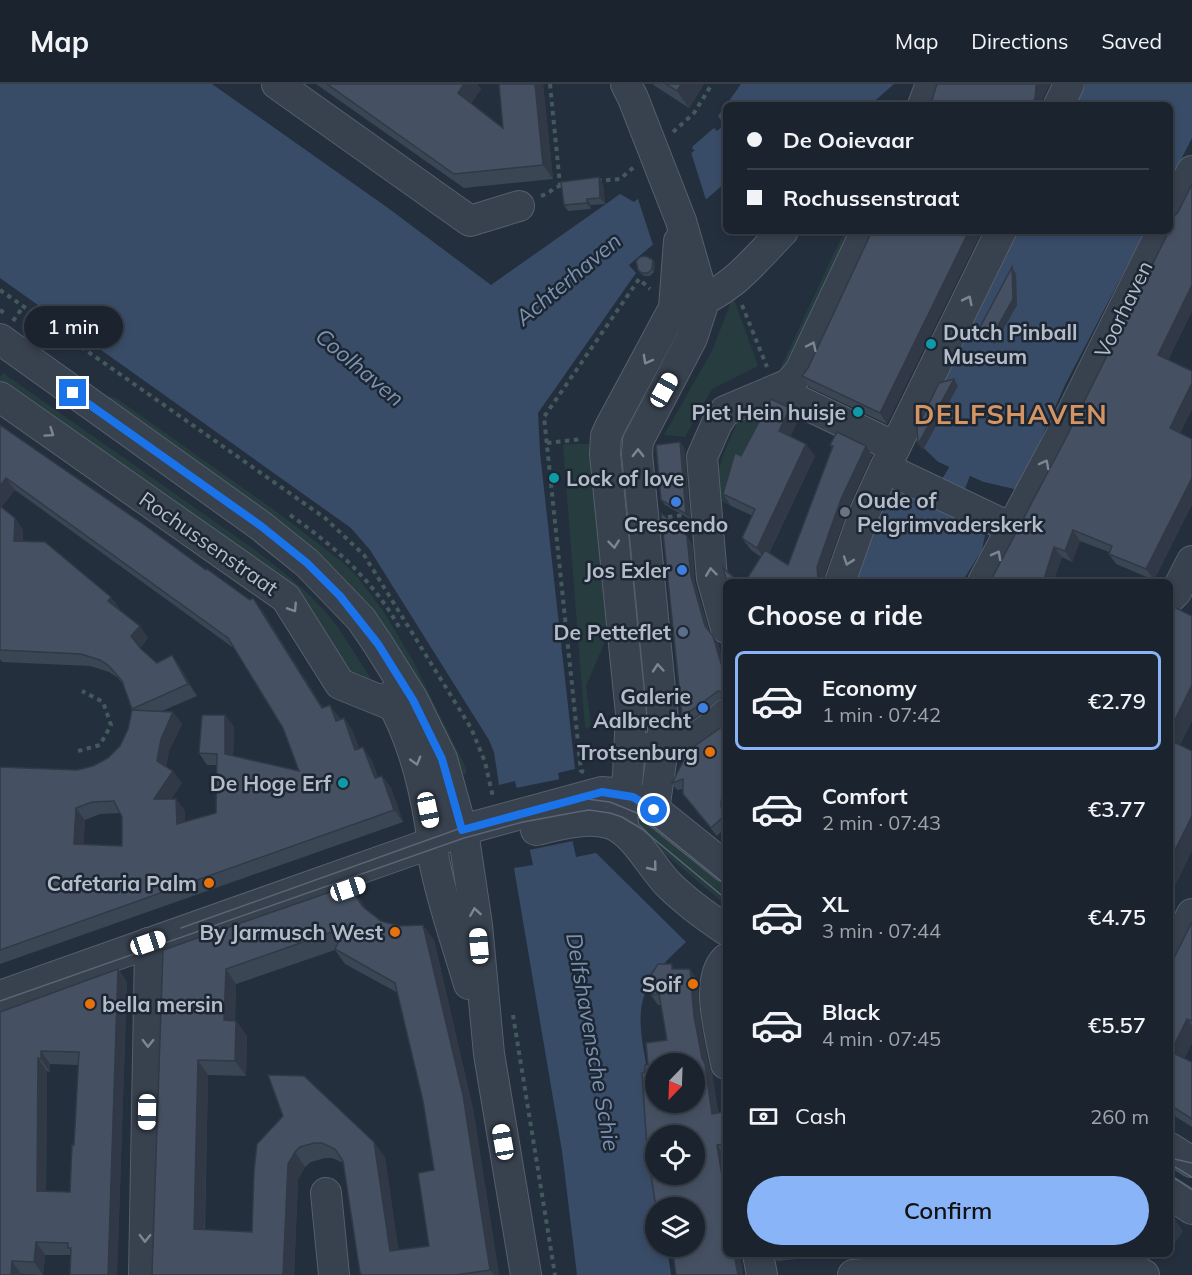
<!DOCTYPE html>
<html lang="en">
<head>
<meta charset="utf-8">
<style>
  :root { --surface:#1b232e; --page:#282f3a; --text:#f1f3f6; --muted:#a0a4aa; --line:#39404a; --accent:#8ab4f8 }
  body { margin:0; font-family:Mulish,sans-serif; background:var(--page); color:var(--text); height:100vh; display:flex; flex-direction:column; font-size:22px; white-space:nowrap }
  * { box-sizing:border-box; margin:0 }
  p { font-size:20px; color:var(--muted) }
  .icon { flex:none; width:33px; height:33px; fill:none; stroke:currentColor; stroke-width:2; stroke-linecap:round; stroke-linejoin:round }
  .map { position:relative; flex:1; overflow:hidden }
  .drawer { position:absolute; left:723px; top:495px; width:450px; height:678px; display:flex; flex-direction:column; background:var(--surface); border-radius:9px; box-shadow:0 3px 9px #0003,0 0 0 2px var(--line) }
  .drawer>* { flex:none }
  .guide { position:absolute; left:723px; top:18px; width:450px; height:132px; border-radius:9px; box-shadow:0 3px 9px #0003,0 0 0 2px var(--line); display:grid; align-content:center; height:132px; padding:0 24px; background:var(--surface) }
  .needle { width:39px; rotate:203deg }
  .buttons { position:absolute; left:645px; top:969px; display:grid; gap:12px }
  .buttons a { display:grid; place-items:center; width:60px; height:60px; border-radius:50%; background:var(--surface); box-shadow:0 3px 9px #0003,0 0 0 2px var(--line); font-size:30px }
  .end { position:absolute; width:27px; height:27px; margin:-14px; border:8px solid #1a73e8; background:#fff; box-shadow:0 0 0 3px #fff }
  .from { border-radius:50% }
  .bubble { position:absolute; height:42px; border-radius:21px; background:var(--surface); box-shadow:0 3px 9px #0003,0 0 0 2px var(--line); font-size:20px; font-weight:600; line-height:42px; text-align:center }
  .car { position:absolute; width:18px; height:36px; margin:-18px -9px; border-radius:8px; box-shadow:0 0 4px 2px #0007; background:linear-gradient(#fff 24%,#345 0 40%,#fff 0 76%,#345 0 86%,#fff 0) }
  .guide b { display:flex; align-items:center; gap:21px; height:57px; font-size:22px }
  .guide b+b { border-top:2px solid var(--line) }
  .guide i { width:15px; height:15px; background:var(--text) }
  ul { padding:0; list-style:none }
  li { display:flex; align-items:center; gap:18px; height:99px; margin:0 12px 9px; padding:0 12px; border:3px solid transparent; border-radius:9px }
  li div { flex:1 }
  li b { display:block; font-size:22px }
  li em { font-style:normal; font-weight:600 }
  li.selected { border-color:var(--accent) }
  li>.icon { width:54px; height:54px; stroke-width:1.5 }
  h2 { padding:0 24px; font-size:27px; line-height:72px }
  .pay { display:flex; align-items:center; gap:15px; height:66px; padding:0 24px; font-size:22px }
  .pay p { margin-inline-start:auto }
  .primary-button { display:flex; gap:12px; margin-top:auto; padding:12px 24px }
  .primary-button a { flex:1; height:69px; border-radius:36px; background:var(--accent); color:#111; font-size:24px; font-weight:600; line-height:69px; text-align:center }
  header { display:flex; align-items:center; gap:36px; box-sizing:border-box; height:84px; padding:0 30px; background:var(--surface); border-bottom:2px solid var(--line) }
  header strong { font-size:28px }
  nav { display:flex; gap:33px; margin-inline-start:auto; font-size:21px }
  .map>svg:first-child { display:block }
  .green { fill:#263c3f }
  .water { fill:#394c67 }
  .pier { fill:#242f3e }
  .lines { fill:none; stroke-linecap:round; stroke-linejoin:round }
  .minor-casing { stroke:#565f6c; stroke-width:32 }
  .path { stroke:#44595c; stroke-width:4; stroke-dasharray:4.5 4.5; stroke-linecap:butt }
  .minor { stroke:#38414e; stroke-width:30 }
  .tram { stroke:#5a6575; stroke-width:1.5 }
  .wall { fill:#3b4654; fill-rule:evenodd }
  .shaded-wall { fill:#303945 }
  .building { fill:#455162; stroke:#303945; stroke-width:1.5; fill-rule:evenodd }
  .oneway { stroke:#7c8592 }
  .route { stroke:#1a73e8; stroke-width:8 }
  .culture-dot { fill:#0f9aa8; stroke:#1d2633; stroke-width:2 }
  .shop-dot { fill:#3f7fe0; stroke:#1d2633; stroke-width:2 }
  .worship-dot { fill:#6b7280; stroke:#1d2633; stroke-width:2 }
  .service-dot { fill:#5c6f8a; stroke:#1d2633; stroke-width:2 }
  .food-dot { fill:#e8710a; stroke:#1d2633; stroke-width:2 }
  .labels { text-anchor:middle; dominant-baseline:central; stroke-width:5; stroke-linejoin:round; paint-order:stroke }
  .street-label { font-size:21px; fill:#b4bcc9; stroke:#1d2633 }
  .poi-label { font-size:21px; font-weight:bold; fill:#b4bcc9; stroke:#1d2633; text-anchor:end }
  .water-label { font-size:22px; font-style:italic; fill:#7c92b1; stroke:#1d2633 }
  .district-label { font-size:27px; font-weight:bold; letter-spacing:1.5px; fill:#d59563; stroke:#1d2633 }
</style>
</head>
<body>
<header>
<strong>Map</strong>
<nav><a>Map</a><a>Directions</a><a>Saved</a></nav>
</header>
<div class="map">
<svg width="1192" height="1191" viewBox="0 0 1192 1191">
  <rect width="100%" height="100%" fill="#242f3e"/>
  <g class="green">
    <path d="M838,147H851L784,289L781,287V283L842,152Z"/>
    <path d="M732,216L735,218L758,282L712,305L685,353L664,351L711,269Z"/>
    <path d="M3,289L248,461C274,480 300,500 322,524C341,544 354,570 370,593L369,596L355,597L287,497L32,320L0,304V293Z"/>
    <path d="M97,310L116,314L277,428L342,478L356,491L384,528L413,577L466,684V690L461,691L376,543Z"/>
    <path d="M765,327L731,422L721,417C711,389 726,365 737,339L741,335Z"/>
    <path d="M565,360H589L607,546L606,555L586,602L591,641L587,645L585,643L563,362Z"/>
    <path d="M642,726L726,796V821L635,745Z"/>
  </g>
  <g class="water">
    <path d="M0,0H212L388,124L491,201L620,110L634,118L695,66L692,65L693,62L714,44L717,47L724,41L718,32L726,21V102L724,100L629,181L636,189L538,329L540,369L575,685L558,689L576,773L596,769L686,858C669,874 652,889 644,912C635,939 646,972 649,999C653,1041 654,1082 661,1123L656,1124V1162L667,1163L671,1191H577L562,1067L514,784L533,781L515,697L499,701L494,668L489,656L370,466L351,444L0,194Z"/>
    <path d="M741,0H894L870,21H726Z"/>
    <path d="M1086,0H1192V54L1170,97V21H1076Z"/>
    <path d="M1017,147H1145L1065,301L1018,406L983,398L970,392L964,408V436L985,451L982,466L962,498H851L878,417L890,407L916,413L941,397L949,383L938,378L910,351Z"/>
  </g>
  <g class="pier">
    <path d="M690,65L706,116L653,161L637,112Z"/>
    <path d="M910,351L938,378L949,383L941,396L964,408L970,392L983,398L1018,406L1017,409L983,401L972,396L967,409L988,452L964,436L916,413L890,407L891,404L917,410L938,396L944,384L936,380L908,353Z"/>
    <path d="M560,695L573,757L529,766L516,704Z"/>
  </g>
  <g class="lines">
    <defs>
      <g id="minor">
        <path d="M277,0L470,137L519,122"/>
        <path d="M626,0L633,14L681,137L704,217L692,254L638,357L637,370L663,635V664L654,726"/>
        <path d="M923,21L931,0"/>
        <path d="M1059,21L1069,0"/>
        <path d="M1170,131L1192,87"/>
        <path d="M688,221C728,211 755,176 783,147"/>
        <path d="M0,255L261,442L307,479L361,535L378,560L413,616L442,675L464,754L477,841L489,970L526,1191"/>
        <path d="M776,306L895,363"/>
        <path d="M0,313L286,514L340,600L394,622"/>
        <path d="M885,384L1011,444"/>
        <path d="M840,498L864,430L885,384L1001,147"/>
        <path d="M983,498L1060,353L1162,147"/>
        <path d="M1170,514L1176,508L1192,477"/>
        <path d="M726,544L712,494L702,373L717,339L725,327L789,300L800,287L866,147"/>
        <path d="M389,613C411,651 423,696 430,739C432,751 432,764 434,776C442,818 457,859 469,900"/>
        <path d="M645,664C683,663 697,657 726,630"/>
        <path d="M536,746C558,741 585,733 608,739C633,745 651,783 668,800C686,818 706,832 726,846"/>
        <path d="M624,747L622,733L628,691L631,630L605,370L606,352L610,343L674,224L679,157"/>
        <path d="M1170,864L1180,854L1192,830"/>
        <path d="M726,875C704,897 721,951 726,980"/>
        <path d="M0,912L432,759L462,746L602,708L626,710L650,722L726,783"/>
        <path d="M1170,1064L1192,1078"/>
        <path d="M326,1109L334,1191"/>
        <path d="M1170,1110L1192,1125"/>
        <path d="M758,1170L762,1191"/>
        <path d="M144,1191L150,864L148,859"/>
        <path d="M853,1191L987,1179L1061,1178L1113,1179L1130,1183L1144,1191"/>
      </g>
    </defs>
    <use href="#minor" class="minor-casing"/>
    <g class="path">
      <path d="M550,0L560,101"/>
      <path d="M673,48L694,29L712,0"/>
      <path d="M597,97L620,95L634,83"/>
      <path d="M541,112C550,109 557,101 566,100"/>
      <path d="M0,206L325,434L364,471L471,644L485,678L493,713"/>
      <path d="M742,221L767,283"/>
      <path d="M0,226L7,231"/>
      <path d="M13,237L23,223"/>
      <path d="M547,359L582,355"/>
      <path d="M290,431C333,461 373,496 399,543"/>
      <path d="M668,433L684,431"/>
      <path d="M78,667L100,661L111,641L103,618L82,607"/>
      <path d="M584,688L581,687L544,333L639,195L650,205"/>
      <path d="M513,931L555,1191"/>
    </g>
    <use href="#minor" class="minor"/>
    <g class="tram">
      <path d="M181,844L461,744L520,727L587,715L610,718L637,729L726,801"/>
      <path d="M0,917L464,754L523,738L577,728L589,726L610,729L622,733L642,745L726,815"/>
      <path d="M1170,1074L1192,1079"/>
      <path d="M1170,1080L1192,1093"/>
      <path d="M1170,1091L1192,1105"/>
    </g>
  </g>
  <g class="wall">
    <path d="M316,0H477L481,5L471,19L503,44L499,0H543L553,95L464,104Z"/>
    <path d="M653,0H704L689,24L655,2Z"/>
    <path d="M603,100L605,120L591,121V125L568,127L564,121Z"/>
    <path d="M1192,100V227L1168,276L1192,287V325L1180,349L1192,355V420L1154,496L1116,480L1109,470V468L1080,457L1072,478L1062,473L1053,498H989L991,496L1068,350Z"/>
    <path d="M872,147L887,340L809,303L802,292L808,284Z"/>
    <path d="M653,176L655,179L654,188L650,192H644L640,189L638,186Z"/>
    <path d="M1016,190L1017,221L995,260L982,253L978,247Z"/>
    <path d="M798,336L790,353L806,360L815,372L769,469L788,481L832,363L830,361L872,371L848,424L824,492V498H745L761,473L751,466L742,454L753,432L731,422L723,410L741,372Z"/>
    <path d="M0,341L262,526L323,624L339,633L340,636L344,634L352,646L359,664L371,675L378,693L382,692L391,704L403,738L0,880V683L77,686L93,682L108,674L120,662L128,645L132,626L123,600L118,594L109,588L90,582L2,578L0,575ZM15,406L235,565L283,644L299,687L233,672L234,643L225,631L199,669L207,681H217L216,729L185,738V727L176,715H171L182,699L166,683L169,667L182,640L173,628L162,627L197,612L180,583L172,571L157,579L140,564L148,554L119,526L120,525L23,458V446L15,434L1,423ZM120,729L122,733V762L83,760L85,736L100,730Z"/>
    <path d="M684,363L690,435L665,421L661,416Z"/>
    <path d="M692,459L695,499L709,547L718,559L726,587V614L722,613L696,633L686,637L682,631Z"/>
    <path d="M726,640V743L717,752L689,718L683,710V705L677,706L672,699Z"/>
    <path d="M350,801L366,825L381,837L434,856L473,1025L499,1191H361L360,1189L344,1079L332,1074H325L311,1078L305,1083L298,1095L294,1191H152L163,866ZM335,866L345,880L398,909L423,1017L434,1086L429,1162L398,1166L385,1073L283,1032L252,1148L205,1146L208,991L246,992L247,952L236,937H235L236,900Z"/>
    <path d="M1192,838V959L1184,974L1192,978V1043L1170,1029V882Z"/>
    <path d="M118,885L127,898L117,1191H70L71,1171H45L43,1191L21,1190L0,1191V928ZM50,980L78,981L74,1061L70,1108L46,1107L47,987L50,988Z"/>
    <path d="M676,885L697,895L701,942L709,983L712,990L718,1028L726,1027V1071H724L726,1082V1170H740L743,1191H676L694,1162L645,988L648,981L667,956L661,921H658L651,911Z"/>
    <path d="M772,1170H845L777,1177Z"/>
    <path d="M1155,1170H1168L1164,1176Z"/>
  </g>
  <g class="shaded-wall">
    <path d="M464,0H477L481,5L468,24L458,9Z"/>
    <path d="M535,0H543L553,95L543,81Z"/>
    <path d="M681,0H704L689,24L677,7Z"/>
    <path d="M1037,0H1050L1043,14V21H1032Z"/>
    <path d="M599,93L603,100L605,120L600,114Z"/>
    <path d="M587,115L591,121V125L587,119Z"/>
    <path d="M969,147H982L887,340L880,329Z"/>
    <path d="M653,176L655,179L654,188L652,185Z"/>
    <path d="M1012,183L1016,190L1017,221L995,260L991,254Z"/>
    <path d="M1192,201V227L1165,282L1158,271Z"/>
    <path d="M954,295L958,302L923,366L918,360Z"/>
    <path d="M1192,299V325L1177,354L1170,344Z"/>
    <path d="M790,324L798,336L787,359L779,347Z"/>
    <path d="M680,358L684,363L690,435L686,430Z"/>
    <path d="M806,360L815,372L765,476L757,464Z"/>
    <path d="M866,362L872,371L848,424L824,492V498H816L817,483L841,415Z"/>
    <path d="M6,394L15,406L0,425V402Z"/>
    <path d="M1192,394V420L1154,496L1146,485Z"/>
    <path d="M15,434L23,446L22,469L14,457Z"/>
    <path d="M1073,446L1080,457L1072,478L1065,467Z"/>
    <path d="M687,452L692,459L695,499L709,549L705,542L691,492Z"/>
    <path d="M1054,463L1062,473L1053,498H1043Z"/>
    <path d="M111,513L120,525L116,529L108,517Z"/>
    <path d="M253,514L262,526L331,636L322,624Z"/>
    <path d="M140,542L148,554L140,564L131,552Z"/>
    <path d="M713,552L718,559L726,587V596Z"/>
    <path d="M172,571L180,583L197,612L188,600Z"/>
    <path d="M1191,603L1192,605V637L1176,669L1170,660V646Z"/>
    <path d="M330,621L339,633L345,649L336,637Z"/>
    <path d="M173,628L182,640L169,667L165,689L157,677L161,655Z"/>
    <path d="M225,631L234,643L233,682L225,670Z"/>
    <path d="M344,634L352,646L364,678L355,666Z"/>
    <path d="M363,663L371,675L383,706L375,694Z"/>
    <path d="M173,687L182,699L163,727L154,715Z"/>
    <path d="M726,691V734L721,722L723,698Z"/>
    <path d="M382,692L391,704L403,738L394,726Z"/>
    <path d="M176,715L185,727V752L177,740Z"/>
    <path d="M76,724L85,736L83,772L74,760Z"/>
    <path d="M1192,732V767L1170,812V776Z"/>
    <path d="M350,801L360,816L373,837L362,822Z"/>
    <path d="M423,841L434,856L473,1025L499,1191H494L490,1186Z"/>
    <path d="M118,885L127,898L117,1191H108Z"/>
    <path d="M226,885L236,900L234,951L224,936Z"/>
    <path d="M690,885L697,895L701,942L709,983L712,990L719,1039L712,1030L694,932Z"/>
    <path d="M1187,935L1192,942V959L1181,982L1171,968Z"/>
    <path d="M236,937L247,952L246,992L235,977Z"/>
    <path d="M41,967L50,980V988L41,975Z"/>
    <path d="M38,974L47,987L46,1120L37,1107Z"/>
    <path d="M198,976L208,991L204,1160L194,1145Z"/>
    <path d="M374,1058L385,1073L401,1182L390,1167Z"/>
    <path d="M717,1061L724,1071L726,1082V1116Z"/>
    <path d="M295,1068L305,1083L298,1095L294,1191H283L288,1080Z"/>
    <path d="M1176,1137L1183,1147L1170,1167V1146Z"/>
    <path d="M36,1158L45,1171L43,1191L34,1178Z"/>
    <path d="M734,1170H740L743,1191H738Z"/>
    <path d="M1160,1170H1168L1164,1176Z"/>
    <path d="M12,1177L21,1190V1191H11Z"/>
  </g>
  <g class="building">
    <path d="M327,0H464L458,9L503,44L499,0H535L543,81L454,90Z"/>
    <path d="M666,0H681L677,7Z"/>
    <path d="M937,0H1037L1036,3L1035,14L1032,21H928L932,16Z"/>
    <path d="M599,93L600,114L587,115V119L564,121L561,98Z"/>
    <path d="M1192,100V201L1158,271L1192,287V299L1170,344L1192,355V394L1146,485L1109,470L1112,462L1073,446L1065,467L1054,463L1043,498H989L991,496L1068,350L1169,147H1170L1172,135L1178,128Z"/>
    <path d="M872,147H969L880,329L802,292L808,284Z"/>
    <path d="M646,172L653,176L652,185L648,189H642L638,186L636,177L640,173Z"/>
    <path d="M1012,183L1013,215L991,254L978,247Z"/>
    <path d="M954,295L918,360L917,344L939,299Z"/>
    <path d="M771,315L790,324L779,347L806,360L757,464L742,454L755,425L723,410L735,369L741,372Z"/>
    <path d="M0,341L146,442L206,486L207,485L250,516L253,514L322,624L330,621L336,637L344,634L355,666L363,663L375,694L382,692L394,726L0,866V683L77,686L93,682L108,674L120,662L128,645L132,626L173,628L161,655L157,677L173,687L154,715H176L177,740L216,729L217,670L199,669L202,631H225V670L299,687L283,644L228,554L6,394L0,402ZM114,717L122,733V762L74,760L76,724L92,718Z"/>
    <path d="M837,348L866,362L841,415L817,483L818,494L816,498H745L765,466L788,481L833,362L830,361Z"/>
    <path d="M680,358L686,430L661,416L656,361Z"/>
    <path d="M0,422L15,434L14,457L45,458L111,513L108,517L140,542L131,552L141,565L157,579L172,571L188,600L132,625L122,597L109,582L100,576L81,570L0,566Z"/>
    <path d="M661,429L687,452L691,492L705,542L713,552L726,596V609L718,607L692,626L682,631Z"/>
    <path d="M723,484L739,498H727Z"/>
    <path d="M1174,523L1192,532V607L1191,603L1170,646V531Z"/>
    <path d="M726,640V691L723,698L721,722L724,732L711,744L683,710V695L672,699L689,666Z"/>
    <path d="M1170,656L1192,667V732L1170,776Z"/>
    <path d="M350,801L362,822L381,837L399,842L423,841L463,1011L490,1186L456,1191H362L360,1189L343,1077L335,1065L322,1059H314L300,1063L295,1068L288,1080L283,1191H152L163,866ZM346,843L335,865L395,899L423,1017L434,1086L418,1089L429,1162L390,1167L374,1058L304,992L268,991L283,1032L257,1060L254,1087L252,1148L194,1145L198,976L235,977L236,937L224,936L226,885Z"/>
    <path d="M1192,838V937L1187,935L1171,968L1192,978V1035L1170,1021V882Z"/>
    <path d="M658,880H672V885H690L694,932L702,974L705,980L712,1030L726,1027V1060L717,1061L726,1116V1170H734L738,1191H676L672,1162H694V1124H656L647,1064L642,989L645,988V981H648L646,959L667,956L659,910L651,911V891ZM656,980H694V1018H656ZM656,1052H694V1090H656Z"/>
    <path d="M118,885L108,1191H70L71,1164H68V1159L36,1158L34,1178L12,1177L11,1191H0V928ZM41,967L79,968L74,1061H72L70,1108L37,1107L38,974L41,975Z"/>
    <path d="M1170,1133L1176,1137L1170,1146Z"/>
  </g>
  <defs><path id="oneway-chevron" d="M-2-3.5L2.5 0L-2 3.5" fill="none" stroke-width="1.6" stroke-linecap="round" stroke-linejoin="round" transform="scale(1.5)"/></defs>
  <g class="oneway">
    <use href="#oneway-chevron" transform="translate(968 216) rotate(-64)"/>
    <use href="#oneway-chevron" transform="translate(812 262) rotate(-65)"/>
    <use href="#oneway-chevron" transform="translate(647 276) rotate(119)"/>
    <use href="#oneway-chevron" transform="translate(50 349) rotate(35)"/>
    <use href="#oneway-chevron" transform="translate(638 369) rotate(-90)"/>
    <use href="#oneway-chevron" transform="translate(1045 380) rotate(-62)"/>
    <use href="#oneway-chevron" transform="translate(614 460) rotate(84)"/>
    <use href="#oneway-chevron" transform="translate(997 471) rotate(-62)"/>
    <use href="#oneway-chevron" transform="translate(848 477) rotate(109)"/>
    <use href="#oneway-chevron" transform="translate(711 488) rotate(-97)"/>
    <use href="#oneway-chevron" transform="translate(293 524) rotate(57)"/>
    <use href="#oneway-chevron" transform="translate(658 584) rotate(-95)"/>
    <use href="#oneway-chevron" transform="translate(416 677) rotate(74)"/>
    <use href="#oneway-chevron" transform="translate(653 783) rotate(51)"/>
    <use href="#oneway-chevron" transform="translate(475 828) rotate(-99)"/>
    <use href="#oneway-chevron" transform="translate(148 959) rotate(91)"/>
    <use href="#oneway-chevron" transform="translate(145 1154) rotate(91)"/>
  </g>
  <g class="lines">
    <path class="route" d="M73,309L261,442L307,479L340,512L378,560L413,616L442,675L462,746L602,708L633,713L654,726"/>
  </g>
  <g class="culture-dot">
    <circle cx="931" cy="260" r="6"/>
    <circle cx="858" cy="328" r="6"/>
    <circle cx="554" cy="394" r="6"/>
    <circle cx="343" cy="699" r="6"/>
  </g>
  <g class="shop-dot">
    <circle cx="676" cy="418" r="6"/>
    <circle cx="682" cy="486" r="6"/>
    <circle cx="703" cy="624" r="6"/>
  </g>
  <circle class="worship-dot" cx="845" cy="428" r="6"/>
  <circle class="service-dot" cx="683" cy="548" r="6"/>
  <g class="food-dot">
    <circle cx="710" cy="668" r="6"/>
    <circle cx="209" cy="799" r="6"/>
    <circle cx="395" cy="848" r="6"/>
    <circle cx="693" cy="900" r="6"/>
    <circle cx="90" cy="920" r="6"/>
  </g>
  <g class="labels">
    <g class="street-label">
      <text transform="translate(1123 225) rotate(-64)">Voorhaven</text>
      <text transform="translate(209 459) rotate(35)">Rochussenstraat</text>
    </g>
    <g class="poi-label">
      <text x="943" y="248" text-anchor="start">Dutch Pinball<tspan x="943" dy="24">Museum</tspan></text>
      <text x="846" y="328">Piet Hein huisje</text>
      <text x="566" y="394" text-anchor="start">Lock of love</text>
      <text x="857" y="416" text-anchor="start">Oude of<tspan x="857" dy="24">Pelgrimvaderskerk</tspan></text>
      <text x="676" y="440" text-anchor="middle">Crescendo</text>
      <text x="670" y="486">Jos Exler</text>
      <text x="671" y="548">De Petteflet</text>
      <text x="691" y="612">Galerie<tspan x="691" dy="24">Aalbrecht</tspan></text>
      <text x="698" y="668">Trotsenburg</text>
      <text x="331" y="699">De Hoge Erf</text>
      <text x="197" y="799">Cafetaria Palm</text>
      <text x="383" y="848">By Jarmusch West</text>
      <text x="681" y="900">Soif</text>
      <text x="102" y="920" text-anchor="start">bella mersin</text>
    </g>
    <g class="water-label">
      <text transform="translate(568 195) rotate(-40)">Achterhaven</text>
      <text transform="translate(360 283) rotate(40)">Coolhaven</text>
      <text transform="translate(593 958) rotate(80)">Delfshavensche Schie</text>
    </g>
    <g class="district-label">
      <text x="1011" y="330">DELFSHAVEN</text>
    </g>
  </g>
</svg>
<div class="buttons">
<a><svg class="needle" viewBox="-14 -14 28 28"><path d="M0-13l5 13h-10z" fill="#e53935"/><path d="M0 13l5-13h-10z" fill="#a0a4aa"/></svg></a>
<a><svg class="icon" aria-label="locate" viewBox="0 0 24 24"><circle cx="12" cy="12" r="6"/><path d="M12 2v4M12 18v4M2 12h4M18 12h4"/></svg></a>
<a><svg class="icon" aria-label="layers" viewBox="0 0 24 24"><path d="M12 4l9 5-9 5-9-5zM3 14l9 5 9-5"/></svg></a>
</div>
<i class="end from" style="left:654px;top:726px"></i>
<i class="end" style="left:73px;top:309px"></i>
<div class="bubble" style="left:24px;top:222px;width:99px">1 min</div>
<i class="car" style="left:664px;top:306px;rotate:29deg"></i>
<i class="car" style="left:428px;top:726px;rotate:168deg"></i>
<i class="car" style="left:348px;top:805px;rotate:71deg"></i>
<i class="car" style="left:148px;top:859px;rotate:71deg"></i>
<i class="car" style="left:479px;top:862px;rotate:355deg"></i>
<i class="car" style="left:147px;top:1028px;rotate:181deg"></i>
<i class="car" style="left:503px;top:1058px;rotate:350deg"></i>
<div class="guide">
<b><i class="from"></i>De Ooievaar</b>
<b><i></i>Rochussenstraat</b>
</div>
<section class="drawer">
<h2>Choose a ride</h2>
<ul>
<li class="selected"><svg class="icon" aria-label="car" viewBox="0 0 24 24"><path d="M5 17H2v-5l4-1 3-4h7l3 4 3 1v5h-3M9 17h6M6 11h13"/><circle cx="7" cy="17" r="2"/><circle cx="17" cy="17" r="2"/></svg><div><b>Economy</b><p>1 min · 07:42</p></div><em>€2.79</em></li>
<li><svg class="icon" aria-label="car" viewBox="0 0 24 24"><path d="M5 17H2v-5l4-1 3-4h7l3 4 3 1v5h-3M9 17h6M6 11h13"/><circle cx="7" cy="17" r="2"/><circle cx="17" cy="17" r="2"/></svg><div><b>Comfort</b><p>2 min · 07:43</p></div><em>€3.77</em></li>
<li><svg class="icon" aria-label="car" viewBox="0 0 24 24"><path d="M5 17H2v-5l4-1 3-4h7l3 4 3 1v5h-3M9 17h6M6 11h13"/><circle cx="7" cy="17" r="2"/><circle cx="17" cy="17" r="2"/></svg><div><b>XL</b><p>3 min · 07:44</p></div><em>€4.75</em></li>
<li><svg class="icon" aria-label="car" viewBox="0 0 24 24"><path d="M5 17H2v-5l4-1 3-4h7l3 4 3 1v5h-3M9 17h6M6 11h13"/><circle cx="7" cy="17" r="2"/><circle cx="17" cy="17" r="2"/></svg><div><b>Black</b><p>4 min · 07:45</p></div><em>€5.57</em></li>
</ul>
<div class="pay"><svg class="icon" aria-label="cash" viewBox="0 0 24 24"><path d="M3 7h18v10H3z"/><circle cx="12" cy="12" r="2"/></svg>Cash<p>260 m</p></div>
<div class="primary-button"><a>Confirm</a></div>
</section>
</div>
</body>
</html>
